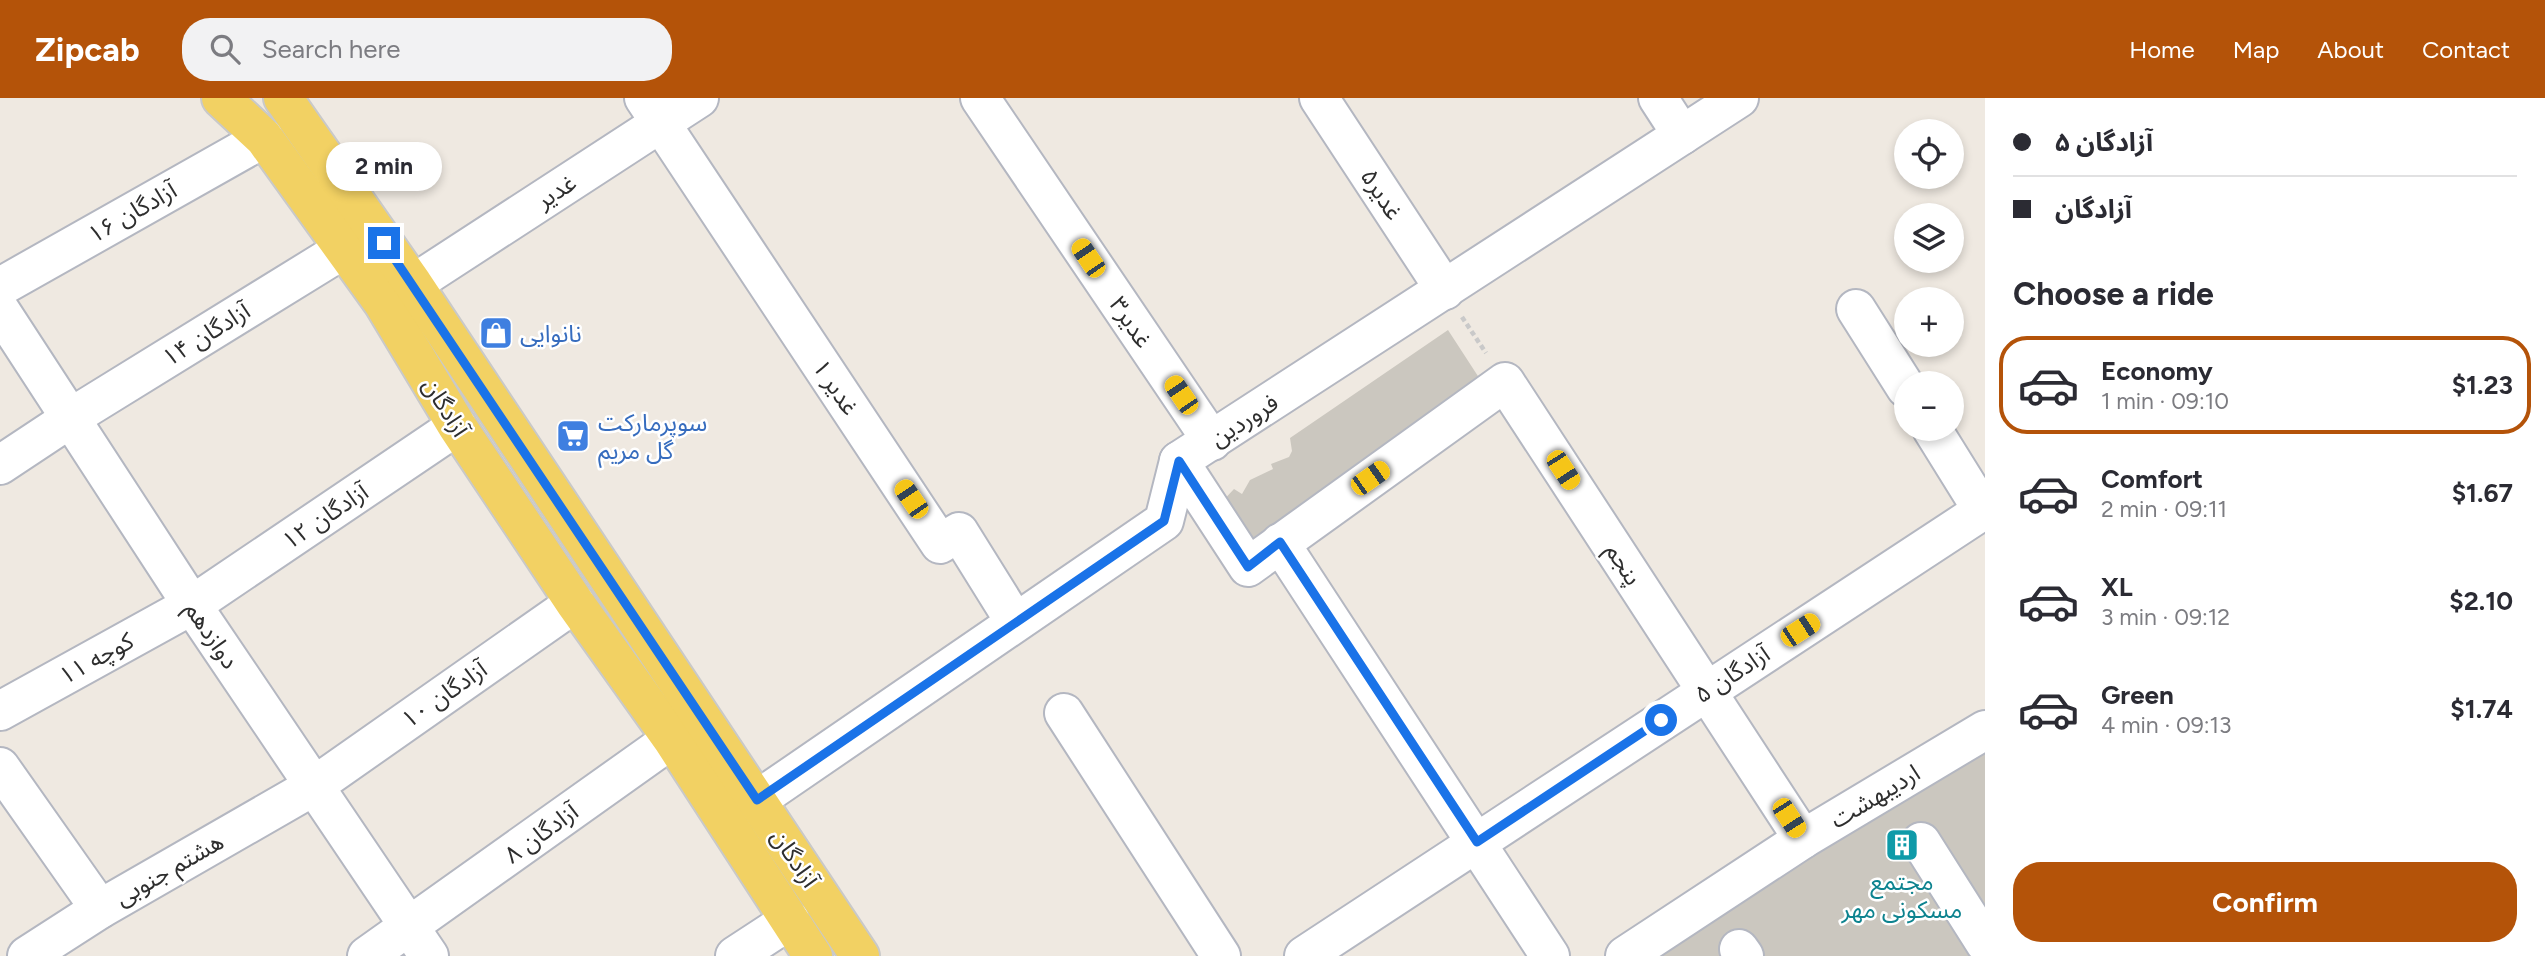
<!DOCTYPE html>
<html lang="en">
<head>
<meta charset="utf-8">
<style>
  :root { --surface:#fff; --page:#f2f2f3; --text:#2b2b33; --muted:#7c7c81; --line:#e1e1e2; --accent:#b45309 }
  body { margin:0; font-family:Figtree,"Noto Sans Arabic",sans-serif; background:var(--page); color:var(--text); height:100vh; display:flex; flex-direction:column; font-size:26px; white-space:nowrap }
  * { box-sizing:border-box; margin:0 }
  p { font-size:23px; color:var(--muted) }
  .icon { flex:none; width:38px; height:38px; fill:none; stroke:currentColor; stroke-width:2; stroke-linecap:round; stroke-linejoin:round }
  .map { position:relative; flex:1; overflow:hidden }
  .sheet { display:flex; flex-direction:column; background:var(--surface); width:560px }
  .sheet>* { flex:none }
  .banner { display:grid; align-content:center; height:154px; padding:0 28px; background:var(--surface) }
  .tools { position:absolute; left:1894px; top:21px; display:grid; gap:14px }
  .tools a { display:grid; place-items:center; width:70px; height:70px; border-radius:50%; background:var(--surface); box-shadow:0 4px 10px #0003; font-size:35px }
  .end { position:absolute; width:32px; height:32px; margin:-16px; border:9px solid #1a73e8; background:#fff; box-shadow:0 0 0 4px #fff }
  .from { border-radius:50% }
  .bubble { position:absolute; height:49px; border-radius:24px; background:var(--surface); box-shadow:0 4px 10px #0003; font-size:23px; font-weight:700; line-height:49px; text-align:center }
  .car { position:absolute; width:21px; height:42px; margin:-21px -10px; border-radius:9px; box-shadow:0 0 5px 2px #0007; background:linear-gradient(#f5c518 24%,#345 0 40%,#f5c518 0 76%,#345 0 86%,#f5c518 0) }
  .banner b { display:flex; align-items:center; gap:24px; height:66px; font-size:26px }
  .banner b+b { border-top:2px solid var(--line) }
  .banner i { width:18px; height:18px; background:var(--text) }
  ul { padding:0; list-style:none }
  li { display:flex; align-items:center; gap:21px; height:98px; margin:0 14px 10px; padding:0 14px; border:4px solid transparent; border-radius:28px }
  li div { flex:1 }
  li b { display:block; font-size:26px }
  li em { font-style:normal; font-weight:700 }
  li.selected { border-color:var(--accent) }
  li>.icon { width:63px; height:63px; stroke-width:1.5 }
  h2 { padding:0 28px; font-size:32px; line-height:84px }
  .primary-button { display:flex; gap:14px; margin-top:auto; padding:14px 28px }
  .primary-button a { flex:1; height:80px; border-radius:28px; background:var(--accent); color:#fff; font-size:28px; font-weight:700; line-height:80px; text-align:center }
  header { display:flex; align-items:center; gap:42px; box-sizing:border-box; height:98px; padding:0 35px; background:var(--accent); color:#fff }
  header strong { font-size:33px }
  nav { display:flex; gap:38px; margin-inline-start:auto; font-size:24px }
  .search { width:490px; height:63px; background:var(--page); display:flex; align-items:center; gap:18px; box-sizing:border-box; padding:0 24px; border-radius:28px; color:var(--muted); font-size:26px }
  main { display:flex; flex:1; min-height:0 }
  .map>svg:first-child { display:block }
  .building { fill:#cbc7bf }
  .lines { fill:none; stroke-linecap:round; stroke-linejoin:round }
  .minor-casing { stroke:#b4b7c1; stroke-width:42 }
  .major-casing { stroke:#c9c9c9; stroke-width:42 }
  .path { stroke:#c9c9c9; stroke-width:4.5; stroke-dasharray:5 3.5; stroke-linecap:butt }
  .minor { stroke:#fff; stroke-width:38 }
  .major { stroke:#f2d163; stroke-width:38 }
  .route { stroke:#1a73e8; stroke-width:9 }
  .labels { text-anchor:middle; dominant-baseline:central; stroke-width:5; stroke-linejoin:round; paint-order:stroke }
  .street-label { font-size:24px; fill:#2e2e2e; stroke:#fff }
  .shop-label { font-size:24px; fill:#366cbe; stroke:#fff; text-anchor:start }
  .culture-label { font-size:24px; fill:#0d838f; stroke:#fff }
</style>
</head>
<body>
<header>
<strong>Zipcab</strong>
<div class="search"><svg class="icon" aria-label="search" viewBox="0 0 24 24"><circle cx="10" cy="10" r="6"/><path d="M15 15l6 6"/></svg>Search here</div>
<nav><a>Home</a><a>Map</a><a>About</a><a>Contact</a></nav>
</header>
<main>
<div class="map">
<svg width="1985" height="858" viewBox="0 0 1985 858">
  <rect width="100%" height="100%" fill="#efe9e1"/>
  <g class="building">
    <path d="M1448,232L1487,292L1250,460L1217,409L1234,391L1242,396L1250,382L1273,371L1271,366L1289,359L1292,353L1290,340Z"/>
    <path d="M1985,636V858H1654Z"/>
  </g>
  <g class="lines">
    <defs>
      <g id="minor">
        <path d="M644,0L940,446L959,434L1015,524"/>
        <path d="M980,0L1212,343"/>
        <path d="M1319,0L1445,192"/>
        <path d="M1658,0L1682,37"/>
        <path d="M413,186L699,0"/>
        <path d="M0,189L264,40"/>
        <path d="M1856,211L1906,290"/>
        <path d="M0,212L192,507L429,858"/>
        <path d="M1932,331L1983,413"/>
        <path d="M1179,363L1248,469L1505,284L1803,741"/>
        <path d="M0,367L83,312L344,151"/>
        <path d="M1280,445L1550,858"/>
        <path d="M0,613L192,507L457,328"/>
        <path d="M1064,615L1221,858"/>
        <path d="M0,669L100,811"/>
        <path d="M757,702L1164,423L1179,363L1739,0"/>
        <path d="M1921,744L1985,845"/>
        <path d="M1739,851L1744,858"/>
        <path d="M27,858L100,811L314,688L575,505"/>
        <path d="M367,858L672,641"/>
        <path d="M735,858L790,822"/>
        <path d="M1304,858L1985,411"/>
        <path d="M1625,858L1803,741L1985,632"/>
      </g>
      <g id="major">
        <path d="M221,0L264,40L383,205L457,328L575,505L672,641L813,858"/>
        <path d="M283,0L413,186L860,858"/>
      </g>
    </defs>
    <use href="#minor" class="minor-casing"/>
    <use href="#major" class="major-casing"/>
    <path class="path" d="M1462,219L1486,255"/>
    <use href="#minor" class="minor"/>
    <use href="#major" class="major"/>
  </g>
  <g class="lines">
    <path class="route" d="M384,145L757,702L1164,423L1179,363L1248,469L1280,444L1477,744L1661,622"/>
  </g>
  <defs>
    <symbol id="shop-square" viewBox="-11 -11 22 22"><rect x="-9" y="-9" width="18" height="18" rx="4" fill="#3f7fe0" stroke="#fff"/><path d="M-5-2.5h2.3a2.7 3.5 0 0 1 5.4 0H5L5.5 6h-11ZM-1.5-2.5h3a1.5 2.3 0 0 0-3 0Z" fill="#fff"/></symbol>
    <symbol id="supermarket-square" viewBox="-11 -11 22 22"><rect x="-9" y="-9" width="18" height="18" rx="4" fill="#3f7fe0" stroke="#fff"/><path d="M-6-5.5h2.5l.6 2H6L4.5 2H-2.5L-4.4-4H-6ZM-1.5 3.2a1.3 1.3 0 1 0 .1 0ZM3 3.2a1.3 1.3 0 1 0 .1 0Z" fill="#fff"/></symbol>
    <symbol id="building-square" viewBox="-11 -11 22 22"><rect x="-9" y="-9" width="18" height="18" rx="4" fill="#0f9aa8" stroke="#fff"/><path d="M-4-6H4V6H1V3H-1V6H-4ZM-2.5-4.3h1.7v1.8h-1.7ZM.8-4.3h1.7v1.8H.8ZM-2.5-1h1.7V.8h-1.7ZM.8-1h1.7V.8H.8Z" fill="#fff"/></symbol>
  </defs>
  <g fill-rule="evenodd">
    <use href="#shop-square" x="477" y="216" width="38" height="38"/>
    <use href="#supermarket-square" x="554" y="319" width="38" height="38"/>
    <use href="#building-square" x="1883" y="728" width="38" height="38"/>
  </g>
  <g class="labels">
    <g class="street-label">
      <text transform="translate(556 93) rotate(-33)">غدیر</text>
      <text transform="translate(1382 96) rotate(57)">غدیر۵</text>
      <text transform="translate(132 114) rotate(-30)">آزادگان ۱۶</text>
      <text transform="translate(1131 224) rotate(56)">غدیر۳</text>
      <text transform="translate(206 236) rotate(-32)">آزادگان ۱۴</text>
      <text transform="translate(836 289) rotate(56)">غدیر ۱</text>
      <text transform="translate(446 309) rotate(58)">آزادگان</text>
      <text transform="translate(1244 322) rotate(-33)">فروردین</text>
      <text transform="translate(325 418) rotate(-34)">آزادگان ۱۲</text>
      <text transform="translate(1624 466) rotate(57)">پنجم</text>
      <text transform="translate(212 537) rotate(56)">دوازدهم</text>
      <text transform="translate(96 560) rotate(-29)">کوچه ۱۱</text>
      <text transform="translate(1732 576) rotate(-33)">آزادگان ۵</text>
      <text transform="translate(444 596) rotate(-35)">آزادگان ۱۰</text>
      <text transform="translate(1875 698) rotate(-31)">اردیبهشت</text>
      <text transform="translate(541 735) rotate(-36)">آزادگان ۸</text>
      <text transform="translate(795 760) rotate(56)">آزادگان</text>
      <text transform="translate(169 771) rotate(-30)">هشتم جنوبی</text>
    </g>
    <g class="shop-label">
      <text x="520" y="235">نانوایی</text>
      <text x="598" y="324">سوپرمارکت<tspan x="598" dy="28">گل مریم</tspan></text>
    </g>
    <g class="culture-label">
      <text x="1902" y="783">مجتمع<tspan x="1902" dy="28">مسکونی مهر</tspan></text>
    </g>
  </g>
</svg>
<div class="tools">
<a><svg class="icon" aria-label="locate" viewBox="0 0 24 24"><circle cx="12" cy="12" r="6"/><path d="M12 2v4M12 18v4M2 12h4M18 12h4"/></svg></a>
<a><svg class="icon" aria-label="layers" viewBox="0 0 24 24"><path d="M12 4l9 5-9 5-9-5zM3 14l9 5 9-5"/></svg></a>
<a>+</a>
<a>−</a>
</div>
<i class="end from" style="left:1661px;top:622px"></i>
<i class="end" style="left:384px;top:145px"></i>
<div class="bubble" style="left:326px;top:44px;width:116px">2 min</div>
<i class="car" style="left:1088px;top:160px;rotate:326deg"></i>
<i class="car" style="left:1181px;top:297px;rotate:326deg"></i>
<i class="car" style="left:1563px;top:372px;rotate:147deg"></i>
<i class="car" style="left:1370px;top:380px;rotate:55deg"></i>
<i class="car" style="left:911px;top:401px;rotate:326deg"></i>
<i class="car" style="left:1800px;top:532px;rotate:57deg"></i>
<i class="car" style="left:1789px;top:720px;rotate:147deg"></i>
</div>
<section class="sheet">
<div class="banner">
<b><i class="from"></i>آزادگان ۵</b>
<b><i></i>آزادگان</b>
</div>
<h2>Choose a ride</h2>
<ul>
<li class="selected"><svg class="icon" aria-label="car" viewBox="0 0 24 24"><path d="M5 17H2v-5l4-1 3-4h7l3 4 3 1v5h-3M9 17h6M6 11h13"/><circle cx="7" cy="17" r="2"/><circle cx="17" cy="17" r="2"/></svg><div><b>Economy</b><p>1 min · 09:10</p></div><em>$1.23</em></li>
<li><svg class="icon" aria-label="car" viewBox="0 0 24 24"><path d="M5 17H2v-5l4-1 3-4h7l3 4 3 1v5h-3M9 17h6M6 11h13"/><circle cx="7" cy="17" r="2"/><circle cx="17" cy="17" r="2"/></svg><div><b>Comfort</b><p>2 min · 09:11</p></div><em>$1.67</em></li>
<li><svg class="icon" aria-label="car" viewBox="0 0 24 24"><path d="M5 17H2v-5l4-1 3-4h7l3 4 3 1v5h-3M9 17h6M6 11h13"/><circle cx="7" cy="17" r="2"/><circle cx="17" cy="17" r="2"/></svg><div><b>XL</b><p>3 min · 09:12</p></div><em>$2.10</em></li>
<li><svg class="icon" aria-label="car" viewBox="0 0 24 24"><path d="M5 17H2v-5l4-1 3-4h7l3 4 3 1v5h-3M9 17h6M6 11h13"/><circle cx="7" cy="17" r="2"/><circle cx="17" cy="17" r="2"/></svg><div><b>Green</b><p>4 min · 09:13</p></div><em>$1.74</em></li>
</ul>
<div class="primary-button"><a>Confirm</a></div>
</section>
</main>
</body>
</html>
